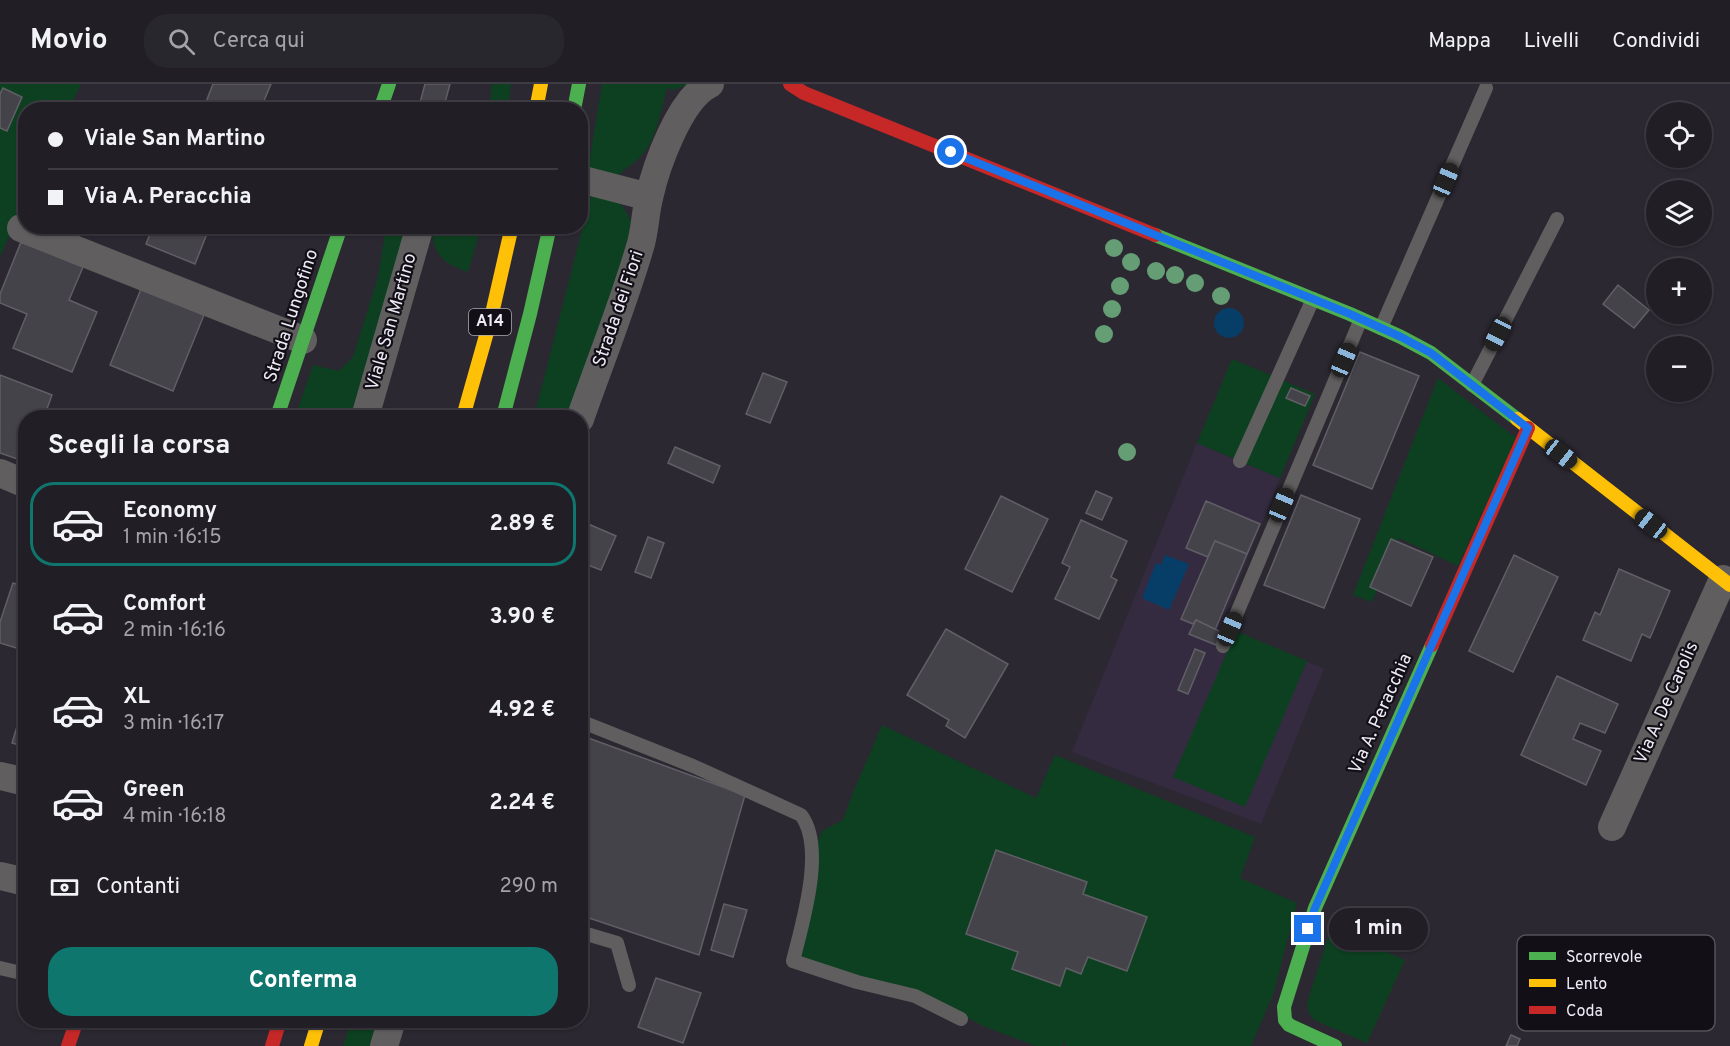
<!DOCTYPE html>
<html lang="it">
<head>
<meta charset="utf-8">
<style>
  :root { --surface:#211e26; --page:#29272e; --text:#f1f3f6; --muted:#a2a2a7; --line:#3e3c43; --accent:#0f766e }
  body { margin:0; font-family:Overpass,sans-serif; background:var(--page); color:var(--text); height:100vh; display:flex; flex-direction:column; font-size:22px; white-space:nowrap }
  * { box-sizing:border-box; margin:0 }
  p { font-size:20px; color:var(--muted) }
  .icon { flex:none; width:33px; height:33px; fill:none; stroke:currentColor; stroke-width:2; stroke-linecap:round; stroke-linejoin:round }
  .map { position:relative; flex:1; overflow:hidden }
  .panel { position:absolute; left:18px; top:326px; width:570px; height:618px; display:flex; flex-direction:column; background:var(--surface); border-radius:24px; box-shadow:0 2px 4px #0004,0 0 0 2px var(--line) }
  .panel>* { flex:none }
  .hud { position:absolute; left:18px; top:18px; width:570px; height:132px; border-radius:24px; box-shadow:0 2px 4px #0004,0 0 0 2px var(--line); display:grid; align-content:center; height:132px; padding:0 30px; background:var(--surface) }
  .buttons { position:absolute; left:1646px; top:18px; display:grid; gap:12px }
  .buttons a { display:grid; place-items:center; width:66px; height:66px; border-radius:50%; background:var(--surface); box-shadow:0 2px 4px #0004,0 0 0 2px var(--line); font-size:30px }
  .end { position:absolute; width:27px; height:27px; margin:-14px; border:8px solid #1a73e8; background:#fff; box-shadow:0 0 0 3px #fff }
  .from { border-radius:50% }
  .bubble { position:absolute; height:42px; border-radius:21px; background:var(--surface); box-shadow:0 2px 4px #0004,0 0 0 2px var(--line); font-size:20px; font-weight:700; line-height:42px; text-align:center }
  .car { position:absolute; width:18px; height:36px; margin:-18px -9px; border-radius:8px; box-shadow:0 0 4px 2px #0007; background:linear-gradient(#222 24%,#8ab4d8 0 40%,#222 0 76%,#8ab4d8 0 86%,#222 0) }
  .hud b { display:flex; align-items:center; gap:21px; height:57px; font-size:22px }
  .hud b+b { border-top:2px solid var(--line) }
  .hud i { width:15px; height:15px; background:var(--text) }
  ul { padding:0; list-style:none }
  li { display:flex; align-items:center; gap:18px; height:84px; margin:0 12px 9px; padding:0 18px; border:3px solid transparent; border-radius:24px }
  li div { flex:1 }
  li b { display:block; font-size:22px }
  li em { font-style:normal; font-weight:700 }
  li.selected { border-color:var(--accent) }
  li>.icon { width:54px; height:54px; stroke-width:1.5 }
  h2 { padding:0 30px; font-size:27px; line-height:72px }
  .pay { display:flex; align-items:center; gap:15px; height:66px; padding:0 30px; font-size:22px }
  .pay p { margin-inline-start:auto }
  .primary-button { display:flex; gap:12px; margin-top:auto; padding:12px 30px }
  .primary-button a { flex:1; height:69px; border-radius:24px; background:var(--accent); color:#fff; font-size:24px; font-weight:700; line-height:69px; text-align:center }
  header { display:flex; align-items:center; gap:36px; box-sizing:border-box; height:84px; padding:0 30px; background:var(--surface); border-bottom:2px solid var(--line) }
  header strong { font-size:28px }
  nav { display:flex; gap:33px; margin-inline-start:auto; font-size:21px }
  .search { width:420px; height:54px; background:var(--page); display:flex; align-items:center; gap:15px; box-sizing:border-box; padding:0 21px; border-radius:24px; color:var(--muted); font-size:22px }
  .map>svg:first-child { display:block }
  .built { fill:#342b41 }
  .green { fill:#0c4020 }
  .water { fill:#073e68 }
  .building { fill:#45434a; stroke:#615e66; stroke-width:1.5 }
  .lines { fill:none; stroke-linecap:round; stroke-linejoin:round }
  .lane { stroke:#615e5f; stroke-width:14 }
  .street { stroke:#615e5f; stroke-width:28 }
  .fast { stroke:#4caf50; stroke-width:14 }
  .slow { stroke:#ffc107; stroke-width:14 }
  .jam { stroke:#c62828; stroke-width:14 }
  .tree { fill:#659d75 }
  .route { stroke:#1a73e8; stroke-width:8 }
  .labels { text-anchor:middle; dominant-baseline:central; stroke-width:4.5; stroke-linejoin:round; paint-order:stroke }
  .shield { fill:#120f17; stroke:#aca9b3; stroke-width:1.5 }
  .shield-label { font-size:16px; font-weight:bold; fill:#eeebf6 }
  .street-label { font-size:18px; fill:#eeebf6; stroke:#120f17 }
  .key { fill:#120f17; stroke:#54515a; stroke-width:1.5 }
  .key-label { font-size:16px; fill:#eeebf6 }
</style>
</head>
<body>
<header>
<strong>Movio</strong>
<div class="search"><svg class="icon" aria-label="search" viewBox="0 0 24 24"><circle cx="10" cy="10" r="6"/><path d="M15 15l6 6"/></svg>Cerca qui</div>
<nav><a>Mappa</a><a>Livelli</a><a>Condividi</a></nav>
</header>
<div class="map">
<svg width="1730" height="962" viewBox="0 0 1730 962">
  <rect width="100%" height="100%" fill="#2c2832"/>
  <path class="built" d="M1197,359L1280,394L1221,541L1324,585L1261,740L1072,668Z"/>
  <g class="green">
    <path d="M0,0H81L69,25L26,26L25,115L0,173Z"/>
    <path d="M492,0H511L508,25H489Z"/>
    <path d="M602,0H690L673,6L667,4C661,25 657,56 641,72C635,79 626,84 619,91H587Z"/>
    <path d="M592,107C618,117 621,115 633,141L575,333H534Z"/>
    <path d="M386,143H407L351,333H295L313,281L339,287L353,273L378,193Z"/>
    <path d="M434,143H481L468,188C446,181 429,169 434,143Z"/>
    <path d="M1232,275L1315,310L1280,394L1197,359Z"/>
    <path d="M1438,294L1516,354L1458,482L1399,454L1372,518L1353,511Z"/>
    <path d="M1236,547L1307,577L1245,723L1173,693Z"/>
    <path d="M882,641L1036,714L1055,671L1255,753L1240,794L1297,819L1274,908L1251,962H1066L1064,957L1062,962H1036L983,942L925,911L800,876L813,769L822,747L843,736L852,711Z"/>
    <path d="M1331,844L1405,876L1367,959L1314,936L1309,929L1307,919Z"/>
    <path d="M352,936H384L376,962H343Z"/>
  </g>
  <g class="water">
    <circle cx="1229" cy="239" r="15"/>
    <path d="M1165,471L1189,480L1169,526L1142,514L1156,479L1161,481Z"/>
  </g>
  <g class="building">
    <path d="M213,0H271L260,26H211L204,23Z"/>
    <path d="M425,0H450L443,26H418Z"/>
    <path d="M3,4L22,13L7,47L0,44V10Z"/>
    <path d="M153,142H210L195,180L146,160Z"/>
    <path d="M21,158L83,183L69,216L97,228L72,288L13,264L27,230L0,219V210Z"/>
    <path d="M1618,201L1649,226L1634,244L1603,220Z"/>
    <path d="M141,205L204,231L173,307L110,281Z"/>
    <path d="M1360,268L1419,292L1372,405L1313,381Z"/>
    <path d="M763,289L787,298L770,339L746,330Z"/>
    <path d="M0,291L52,311L44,333H26V378L0,369Z"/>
    <path d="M1291,304L1310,312L1305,322L1286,314Z"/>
    <path d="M675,363L720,382L713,399L668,379Z"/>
    <path d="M1096,407L1112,414L1102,436L1086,429Z"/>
    <path d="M1301,411L1360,435L1324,524L1264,501Z"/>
    <path d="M1001,412L1048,435L1012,508L965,485Z"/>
    <path d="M1206,417L1260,440L1247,470L1215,457L1208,473L1186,464Z"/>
    <path d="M1081,436L1127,457L1111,493L1117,496L1099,535L1055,515L1070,483L1062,479Z"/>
    <path d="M586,439L616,452L601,486L580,478V451Z"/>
    <path d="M648,453L664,459L651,494L635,488Z"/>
    <path d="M1391,455L1433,473L1411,522L1370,503Z"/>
    <path d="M1215,457L1247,470L1215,546L1196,536L1193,540L1181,535Z"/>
    <path d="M1514,471L1558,493L1513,588L1469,567Z"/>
    <path d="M1619,485L1670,507L1650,554L1642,550L1631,577L1583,556L1595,528L1600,531Z"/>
    <path d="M13,499L26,503V567L0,559V538Z"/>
    <path d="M1196,536L1221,548L1216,561L1189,550Z"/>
    <path d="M946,545L1008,580L965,654L946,642L949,636L907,611Z"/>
    <path d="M1195,565L1205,569L1188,610L1178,606Z"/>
    <path d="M1557,592L1618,620L1605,649L1580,639L1573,655L1601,667L1586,701L1521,671Z"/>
    <path d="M26,613V663L12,659Z"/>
    <path d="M580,651L745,711L699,871L580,831Z"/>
    <path d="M996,766L1087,798L1083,810L1147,833L1127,887L1088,873L1081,890L1066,884L1060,902L1012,885L1018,868L966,850Z"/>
    <path d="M724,820L747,826L733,873L711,866Z"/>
    <path d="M656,894L701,909L683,959L638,943Z"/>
    <path d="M1511,951L1520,955L1517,962H1506Z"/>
  </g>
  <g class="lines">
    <g class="lane">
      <path d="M1381,244L1486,4"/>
      <path d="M1472,301L1557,135"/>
      <path d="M1240,377L1313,215"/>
      <path d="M1223,562L1361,235"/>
      <path d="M580,637L693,682L801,731C826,764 802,840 793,877L857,898L915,912L961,935"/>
      <path d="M580,848L617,859L629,901"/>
      <path d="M0,884L26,890"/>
    </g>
    <g class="street">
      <path d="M580,95L649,113"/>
      <path d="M21,144L303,256"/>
      <path d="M365,333L420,142"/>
      <path d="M580,335C600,278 623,221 640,163C645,147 645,130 649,114C656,82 680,14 710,0"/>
      <path d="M0,389L26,400"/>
      <path d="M0,692L26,698"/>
      <path d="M1612,743L1723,495"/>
      <path d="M0,792L26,798"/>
      <path d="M384,962L392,936"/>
    </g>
    <g class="fast">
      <path d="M380,26L389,0"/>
      <path d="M574,26L579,0"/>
      <path d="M1155,151L1350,230L1401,253L1431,269L1517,335"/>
      <path d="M277,333L341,142"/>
      <path d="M503,333L530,230L550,142"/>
      <path d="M1335,962L1289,941L1285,936L1284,923L1315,824L1432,561"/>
    </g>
    <g class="slow">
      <path d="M536,26L541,0"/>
      <path d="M463,333L491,234L512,142"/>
      <path d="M1517,335L1730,501"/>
      <path d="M311,962L319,936"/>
    </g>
    <g class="jam">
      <path d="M790,0L804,9L1155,151"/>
      <path d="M1432,561L1528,344"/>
      <path d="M68,962L77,936"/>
      <path d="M272,962L280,936"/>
    </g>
  </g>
  <g class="tree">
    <circle cx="1114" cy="164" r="9"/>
    <circle cx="1131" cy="178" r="9"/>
    <circle cx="1156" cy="187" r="9"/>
    <circle cx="1175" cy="191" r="9"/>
    <circle cx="1195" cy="199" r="9"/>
    <circle cx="1120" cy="202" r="9"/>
    <circle cx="1221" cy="212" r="9"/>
    <circle cx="1112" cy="225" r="9"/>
    <circle cx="1104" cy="250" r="9"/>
    <circle cx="1127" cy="368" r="9"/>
  </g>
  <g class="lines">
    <path class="route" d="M951,68L1350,230L1401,253L1431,269L1528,344L1315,824L1308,845"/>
  </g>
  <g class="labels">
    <rect class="shield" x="469" y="225" width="42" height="26" rx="4.5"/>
    <g class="shield-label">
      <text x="490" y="238">A14</text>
    </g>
    <g class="street-label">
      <text transform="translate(619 225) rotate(-71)">Strada dei Fiori</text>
      <text transform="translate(292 232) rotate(-72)">Strada Lungofino</text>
      <text transform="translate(392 238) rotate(-74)">Viale San Martino</text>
      <text transform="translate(1667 619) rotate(-66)">Via A. De Carolis</text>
      <text transform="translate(1381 630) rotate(-66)">Via A. Peracchia</text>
    </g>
  </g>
  <rect x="1517" y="851" width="198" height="96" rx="9" class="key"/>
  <rect x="1529" y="868" width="27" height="8" fill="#4caf50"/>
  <rect x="1529" y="895" width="27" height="8" fill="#ffc107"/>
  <rect x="1529" y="922" width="27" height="8" fill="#c62828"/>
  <g class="key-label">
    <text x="1566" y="878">Scorrevole</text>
    <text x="1566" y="905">Lento</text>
    <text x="1566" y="932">Coda</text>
  </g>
</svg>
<div class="buttons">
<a><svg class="icon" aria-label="locate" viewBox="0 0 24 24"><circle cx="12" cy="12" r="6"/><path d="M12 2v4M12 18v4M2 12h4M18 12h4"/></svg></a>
<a><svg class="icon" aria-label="layers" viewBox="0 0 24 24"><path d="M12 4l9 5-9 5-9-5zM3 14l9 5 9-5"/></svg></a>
<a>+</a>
<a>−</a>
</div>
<i class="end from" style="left:951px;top:68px"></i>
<i class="end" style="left:1308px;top:845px"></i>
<div class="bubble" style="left:1329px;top:824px;width:99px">1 min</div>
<i class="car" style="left:1446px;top:96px;rotate:23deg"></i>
<i class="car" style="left:1498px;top:250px;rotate:207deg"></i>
<i class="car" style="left:1344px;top:276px;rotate:23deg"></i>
<i class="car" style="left:1561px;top:370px;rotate:128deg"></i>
<i class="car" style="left:1282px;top:421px;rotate:23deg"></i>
<i class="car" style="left:1651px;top:440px;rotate:308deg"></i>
<i class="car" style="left:1230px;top:545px;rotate:23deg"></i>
<div class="hud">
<b><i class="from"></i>Viale San Martino</b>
<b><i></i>Via A. Peracchia</b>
</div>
<section class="panel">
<h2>Scegli la corsa</h2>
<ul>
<li class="selected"><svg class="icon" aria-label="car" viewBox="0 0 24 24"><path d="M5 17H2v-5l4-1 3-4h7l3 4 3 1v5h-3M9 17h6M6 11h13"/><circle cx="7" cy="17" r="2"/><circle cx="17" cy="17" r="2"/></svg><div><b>Economy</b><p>1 min · 16:15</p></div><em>2.89 €</em></li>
<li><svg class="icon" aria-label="car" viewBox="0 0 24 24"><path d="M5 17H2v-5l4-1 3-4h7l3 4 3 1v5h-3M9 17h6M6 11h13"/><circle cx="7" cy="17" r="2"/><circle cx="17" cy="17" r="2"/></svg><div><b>Comfort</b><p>2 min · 16:16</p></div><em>3.90 €</em></li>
<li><svg class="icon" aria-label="car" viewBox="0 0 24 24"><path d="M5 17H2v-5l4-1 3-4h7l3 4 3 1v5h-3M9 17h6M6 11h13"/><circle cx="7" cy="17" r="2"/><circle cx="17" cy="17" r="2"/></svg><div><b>XL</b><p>3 min · 16:17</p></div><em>4.92 €</em></li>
<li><svg class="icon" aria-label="car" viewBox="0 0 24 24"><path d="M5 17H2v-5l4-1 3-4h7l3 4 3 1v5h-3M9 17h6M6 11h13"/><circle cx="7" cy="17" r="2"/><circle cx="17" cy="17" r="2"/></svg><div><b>Green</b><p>4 min · 16:18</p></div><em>2.24 €</em></li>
</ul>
<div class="pay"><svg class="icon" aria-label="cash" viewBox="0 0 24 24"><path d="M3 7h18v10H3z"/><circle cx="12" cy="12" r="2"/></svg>Contanti<p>290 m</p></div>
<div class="primary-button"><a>Conferma</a></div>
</section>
</div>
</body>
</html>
